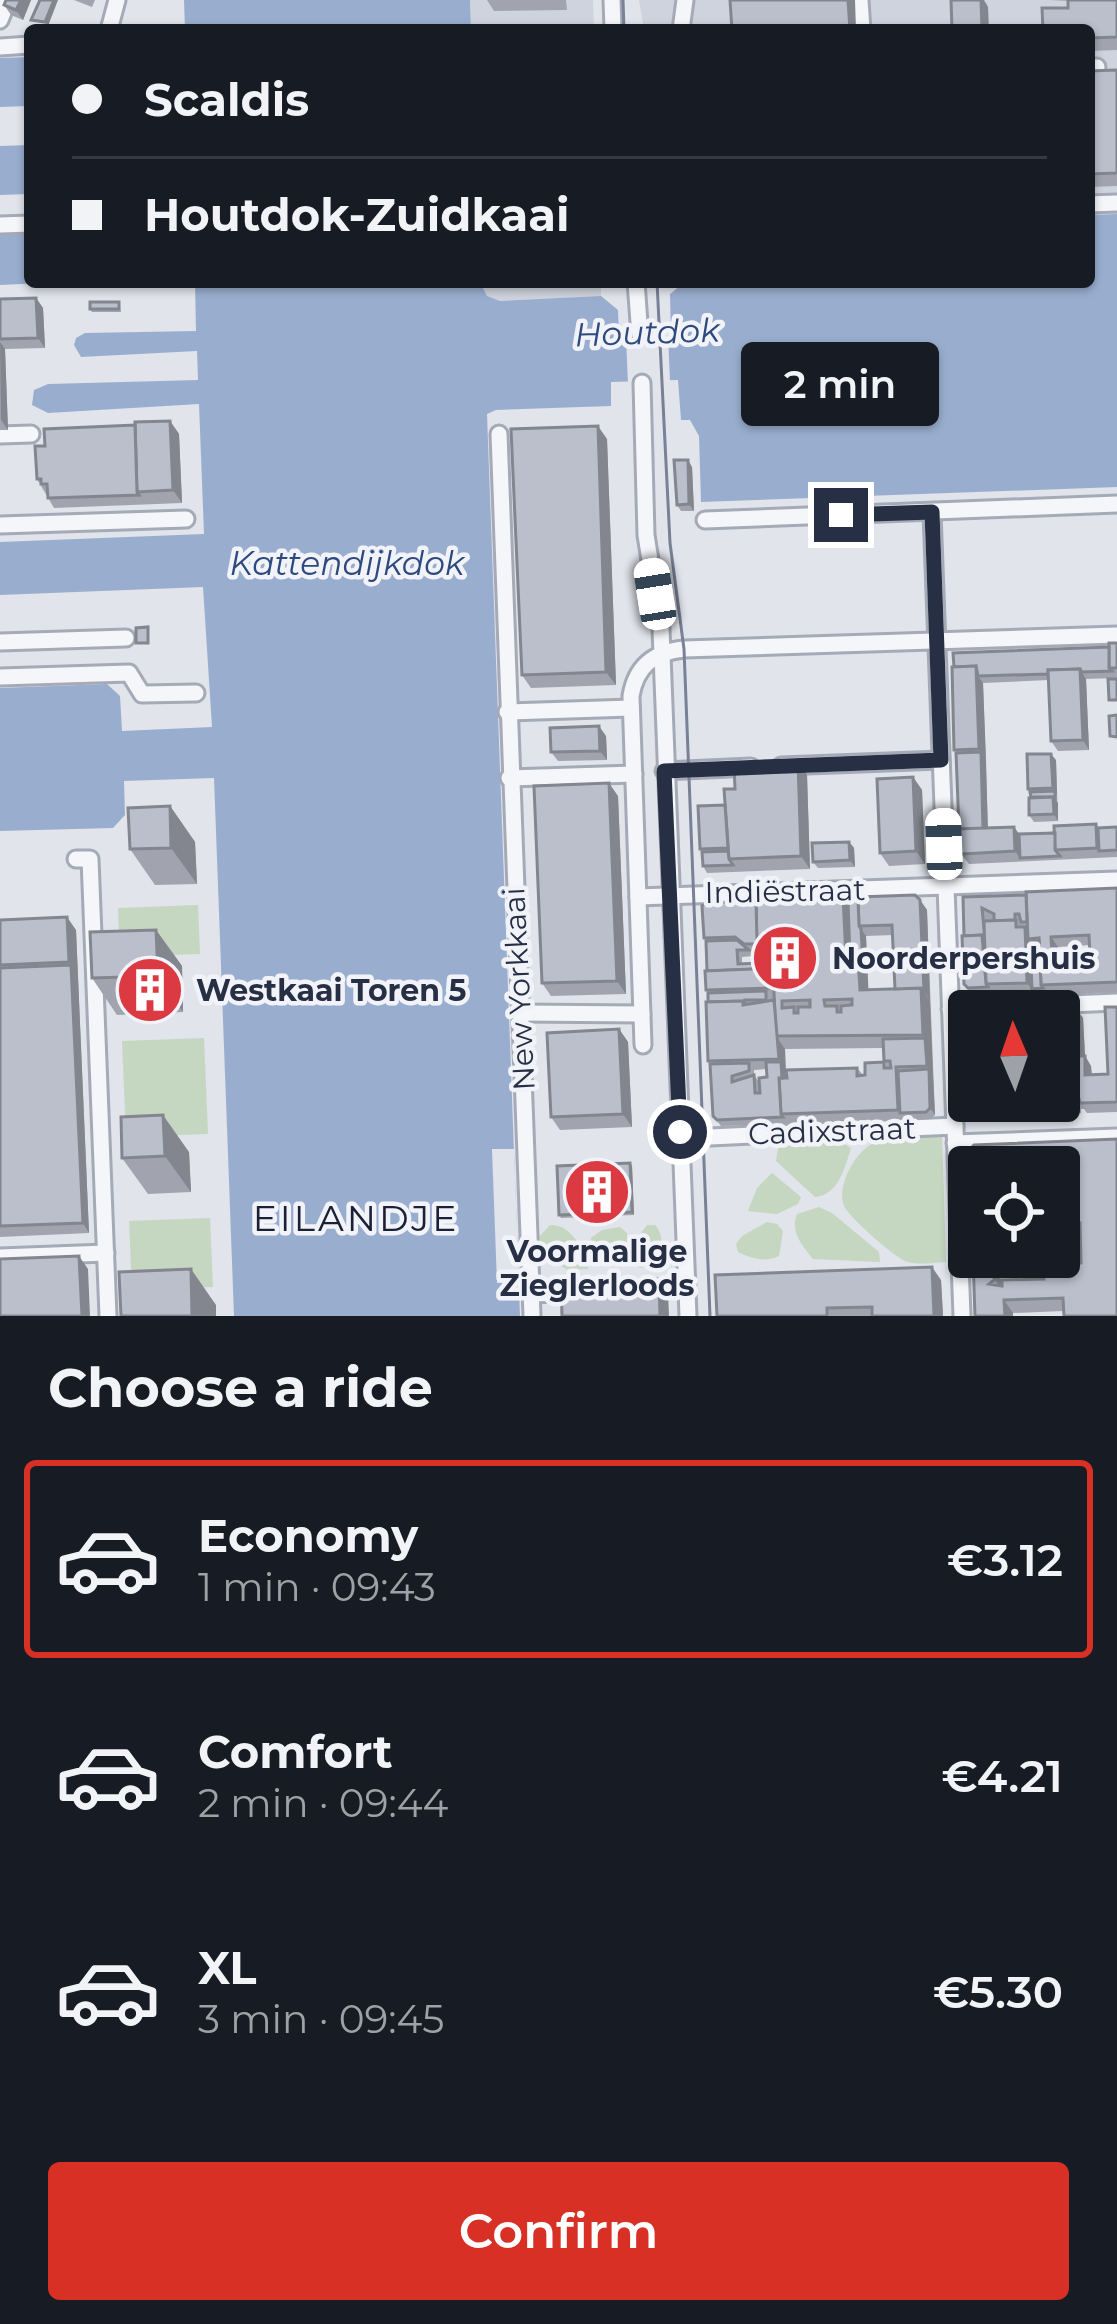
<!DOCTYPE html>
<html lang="en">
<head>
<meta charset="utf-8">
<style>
  :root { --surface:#171b24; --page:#242831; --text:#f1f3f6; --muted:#9ea1a6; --line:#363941; --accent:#d93025 }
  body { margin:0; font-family:Montserrat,sans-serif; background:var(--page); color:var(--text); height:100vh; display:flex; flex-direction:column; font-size:45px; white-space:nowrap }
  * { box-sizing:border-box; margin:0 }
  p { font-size:39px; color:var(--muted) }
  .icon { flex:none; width:66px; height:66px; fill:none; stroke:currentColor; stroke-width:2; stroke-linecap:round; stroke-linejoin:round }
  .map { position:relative; height:1316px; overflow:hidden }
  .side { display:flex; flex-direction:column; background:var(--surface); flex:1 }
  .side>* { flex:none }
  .hud { position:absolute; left:24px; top:24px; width:1071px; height:264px; border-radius:12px; box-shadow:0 3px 9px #0004; display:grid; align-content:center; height:264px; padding:0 48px; background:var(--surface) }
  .needle { width:78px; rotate:358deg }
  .buttons { position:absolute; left:948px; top:990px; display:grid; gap:24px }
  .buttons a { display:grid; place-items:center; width:132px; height:132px; border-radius:12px; background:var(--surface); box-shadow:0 3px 9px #0004; font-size:60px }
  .end { position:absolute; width:54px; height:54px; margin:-27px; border:15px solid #272f45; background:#fff; box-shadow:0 0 0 6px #fff }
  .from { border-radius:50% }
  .bubble { position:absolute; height:84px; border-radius:12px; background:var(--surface); box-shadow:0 3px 9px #0004; font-size:39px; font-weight:600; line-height:84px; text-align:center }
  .car { position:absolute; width:36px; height:72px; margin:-36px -18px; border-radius:15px; box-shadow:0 0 9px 3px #0007; background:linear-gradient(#fff 24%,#345 0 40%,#fff 0 76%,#345 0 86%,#fff 0) }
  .hud b { display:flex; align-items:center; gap:42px; height:114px; font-size:45px }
  .hud b+b { border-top:3px solid var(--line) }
  .hud i { width:30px; height:30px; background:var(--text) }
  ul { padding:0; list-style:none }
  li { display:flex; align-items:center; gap:36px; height:198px; margin:0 24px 18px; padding:0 24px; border:6px solid transparent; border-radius:12px }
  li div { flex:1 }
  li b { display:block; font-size:45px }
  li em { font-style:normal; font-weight:600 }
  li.active { border-color:var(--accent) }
  li>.icon { width:108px; height:108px; stroke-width:1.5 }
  h2 { padding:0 48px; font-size:54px; line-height:144px }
  .primary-button { display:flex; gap:24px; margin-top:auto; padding:24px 48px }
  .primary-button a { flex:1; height:138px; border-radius:12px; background:var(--accent); color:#fff; font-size:48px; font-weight:600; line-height:138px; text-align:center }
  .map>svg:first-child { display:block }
  .built { fill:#cfd3de }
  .green { fill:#c5d6c1 }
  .water { fill:#99aecf }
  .pier { fill:#e1e4eb }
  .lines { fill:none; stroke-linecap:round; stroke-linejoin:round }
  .minor-casing { stroke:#a5aab6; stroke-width:21 }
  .minor { stroke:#f4f6f9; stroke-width:15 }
  .tram { stroke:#798197; stroke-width:3 }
  .wall { fill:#a1a4af; fill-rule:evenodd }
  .shaded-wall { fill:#83868f }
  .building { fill:#bbbfcc; stroke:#83868f; stroke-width:3; fill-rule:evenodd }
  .route { stroke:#272f45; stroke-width:15 }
  .labels { text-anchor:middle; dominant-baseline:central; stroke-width:9; stroke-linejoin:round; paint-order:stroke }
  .street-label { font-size:30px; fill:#272f45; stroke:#f1f3f8 }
  .poi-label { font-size:30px; font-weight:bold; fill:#272f45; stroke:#f1f3f8; text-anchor:start }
  .water-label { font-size:33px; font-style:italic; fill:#2d497d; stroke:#f1f3f8 }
  .quarter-label { font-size:36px; letter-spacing:3px; fill:#1a2036; stroke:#f1f3f8 }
</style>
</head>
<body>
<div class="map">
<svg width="1117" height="1316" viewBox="0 0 1117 1316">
  <rect width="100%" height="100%" fill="#e1e4eb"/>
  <g class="built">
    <path d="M470,0H593L594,30H471Z"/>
    <path d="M639,0H1117V214L1089,215V30H644Z"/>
    <path d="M480,282H601V296L500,301L487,296Z"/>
  </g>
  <g class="green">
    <path d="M198,905L200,954L120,957L118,908Z"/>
    <path d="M204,1038L208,1134L126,1137L122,1041Z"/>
    <path d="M942,1135L946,1262C934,1263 919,1265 908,1262C897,1260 849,1217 844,1206C836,1186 856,1149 876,1142C895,1135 922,1137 942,1135Z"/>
    <path d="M841,1142L851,1148C845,1168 838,1195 815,1197L776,1161L778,1148L790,1143Z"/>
    <path d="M772,1173L801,1197L798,1204L777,1214L748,1211L757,1188Z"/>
    <path d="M819,1207L832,1213L879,1252L880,1262L813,1259C802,1245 790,1232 797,1214Z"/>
    <path d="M210,1218L213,1287L132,1289L129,1221Z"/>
    <path d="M767,1222L777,1224L783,1231L779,1256C766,1263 750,1258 738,1252L736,1244L742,1236Z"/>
    <path d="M550,1225C572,1225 584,1249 588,1269L568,1270L544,1256L539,1237Z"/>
    <path d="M647,1225H655C665,1236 662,1251 655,1263L640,1268L634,1261L631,1246Z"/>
    <path d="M620,1227L627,1233V1245L612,1264H599L589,1250L591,1238L602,1230Z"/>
  </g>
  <g class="water">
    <path d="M184,0H470L471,30H185Z"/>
    <path d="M30,57V106L0,107V58Z"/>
    <path d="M30,145V194L0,195V146Z"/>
    <path d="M1117,214V487L701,502L699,436L690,420H681L678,380L611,382V406L496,410L487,414L520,1316H234L214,778L124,781L125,815L113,828L0,831V688L107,684L120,696L122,731L212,727L203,587L0,595V542L204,534L199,404L48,413L32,405L34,390L48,384L198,380L197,351L81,357L74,345L76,338L85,333L196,331L195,282H480L487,296L500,301L601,296L618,310L619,339L671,336L670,294L685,282H1089V215Z"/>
    <path d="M30,234V282H66L0,285V235Z"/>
  </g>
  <g class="pier">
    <path d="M668,335L670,382L628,384L626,337Z"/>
    <path d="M492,1149H514L519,1282L497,1283Z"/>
  </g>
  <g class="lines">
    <defs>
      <g id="minor">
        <path d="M612,0L613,30"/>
        <path d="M860,0L862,30"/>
        <path d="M0,20L8,0"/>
        <path d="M109,30L117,0"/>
        <path d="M681,30L685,0"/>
        <path d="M0,47L30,45"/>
        <path d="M1089,67H1097"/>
        <path d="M1089,204L1117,203"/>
        <path d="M0,225L30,224"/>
        <path d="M636,282L640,336"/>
        <path d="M642,383L646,535L661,629L688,1316"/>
        <path d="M499,434L532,1316"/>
        <path d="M0,435L31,434"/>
        <path d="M932,512L962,1316"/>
        <path d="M705,520L1117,504"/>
        <path d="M0,525L186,519"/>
        <path d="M0,642L126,638"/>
        <path d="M0,677L129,673L142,694L196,693"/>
        <path d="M507,712L631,708"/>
        <path d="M781,766L941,760"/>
        <path d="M664,771L751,767"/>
        <path d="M509,778L634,774"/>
        <path d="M76,859H90L108,1316"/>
        <path d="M638,897L1117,880"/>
        <path d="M950,1009L1117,1002"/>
        <path d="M519,1013L642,1014"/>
        <path d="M643,1045L631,696C636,666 654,652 684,649L1117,635"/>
        <path d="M710,1137L955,1126"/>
        <path d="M955,1143L1117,1137"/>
        <path d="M0,1257L106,1253"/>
        <path d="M532,1294L582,1292"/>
      </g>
    </defs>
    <use href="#minor" class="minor-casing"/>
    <use href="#minor" class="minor"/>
    <g class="tram">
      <path d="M623,0L624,30"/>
      <path d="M657,282L670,543L684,649L710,1316"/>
    </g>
  </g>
  <g class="wall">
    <path d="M6,0H31L23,20L11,15L4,5Z"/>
    <path d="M74,0H95L92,7Z"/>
    <path d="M487,0H566L567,10L494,11Z"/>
    <path d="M1050,0H1117V50L1089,51V30L1068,8V1Z"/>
    <path d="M1117,70V186L1089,187V71Z"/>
    <path d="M36,298L43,308L45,348L5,349L8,430H0V299Z"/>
    <path d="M119,302L121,312H92L90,309Z"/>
    <path d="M170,421L179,434L182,503L54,508L37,479L45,446L135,426Z"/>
    <path d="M607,439L616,685L531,688L522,675Z"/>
    <path d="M692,467L694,511H681L677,505Z"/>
    <path d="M1117,643V678L1086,679L1089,750L1058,751L1051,741L1048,680L983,683L988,828L1014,827L1019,834L1117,827V857L969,864L957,849L959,829L952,667L1109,647Z"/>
    <path d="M606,736L607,760L558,761L551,752Z"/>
    <path d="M1056,760L1058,821L1034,822L1029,815L1031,797L1028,789Z"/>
    <path d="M798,762L807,775L810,869L707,873L703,866L702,852L700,849L735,789Z"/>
    <path d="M913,777L922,790L925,864L889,866L880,853Z"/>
    <path d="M618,796L626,994L551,996L542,983Z"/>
    <path d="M170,806L195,842L197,884L155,885L130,849Z"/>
    <path d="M849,842L854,848L855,867L818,868L813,862Z"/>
    <path d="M1117,888V992L975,998L964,984L963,897L1026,895ZM1090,945V955L1058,956V947Z"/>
    <path d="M920,900L927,910L935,1115L931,1119L721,1126L713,1116L711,1064L708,1061L706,941L704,938L848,901ZM893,935L895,989L868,990L866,936ZM752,954H760L766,962H772L773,968H763L742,964V957L753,956ZM883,1048L884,1061L888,1068L884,1062L865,1075H863L857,1068L786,1078L785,1049ZM766,1069L767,1077L759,1082L754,1075V1070Z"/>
    <path d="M0,920L76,930L89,1233L0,1237Z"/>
    <path d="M156,930L182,966L183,1012L117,1015L92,978Z"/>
    <path d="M1117,1007V1112L1087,1113L1084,1109H1081V1113L980,1117L975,1113L971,1106L1066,1075L1069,1049H1059V1011L1076,1009L1083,1018L1085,1056L1091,1066L1092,1074H1108Z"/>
    <path d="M619,1029L628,1042L632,1127L560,1130L551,1117Z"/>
    <path d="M1117,1139V1316L1063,1311L1013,1313V1316H975L973,1257L997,1274L1002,1281L1044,1279L1059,1257L1057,1162L1007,1164V1167H969V1150Z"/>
    <path d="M189,1152L191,1192L148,1194L122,1158Z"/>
    <path d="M630,1163L632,1166L634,1215L561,1218L559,1215Z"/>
    <path d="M941,1280L943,1316H717Z"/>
  </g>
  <g class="shaded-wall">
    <path d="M21,0H31L23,20L16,10Z"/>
    <path d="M54,0H58L48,26L45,22Z"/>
    <path d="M848,0H855L856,30H850Z"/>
    <path d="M981,0H984L988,7L989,30H982Z"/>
    <path d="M36,298L43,308L45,348L38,338Z"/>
    <path d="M0,342L5,349L8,430L1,420Z"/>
    <path d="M170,421L179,434L182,503L173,490Z"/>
    <path d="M598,426L607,439L616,685L606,672Z"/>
    <path d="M688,460L692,467L694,511L689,504Z"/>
    <path d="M976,666L983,676H978L983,683L986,759L979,749Z"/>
    <path d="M1080,669L1086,679L1089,750L1083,740Z"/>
    <path d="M599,726L606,736L607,760L600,751Z"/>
    <path d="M981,752L986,759L988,838L983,832Z"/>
    <path d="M1051,754L1056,760L1057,795L1053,788Z"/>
    <path d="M798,762L807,775L810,869L801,856Z"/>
    <path d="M913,777L922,790L925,864L916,851Z"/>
    <path d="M609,783L618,796L626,994L617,981Z"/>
    <path d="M1053,797L1058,803V821L1054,814Z"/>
    <path d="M170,806L195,842L197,884L171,848Z"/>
    <path d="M1014,827L1021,837L1020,858L1022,861L1015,851Z"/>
    <path d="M849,842L854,848L855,867L850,860Z"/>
    <path d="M843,895L852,908L850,964L846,958Z"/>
    <path d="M920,900L927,910L930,1001L924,991Z"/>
    <path d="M67,917L76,930L89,1233L83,1223L71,965L69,962Z"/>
    <path d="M1025,927L1033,938L1028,939L1034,949L1032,989L1027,983Z"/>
    <path d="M861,929L866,936L869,1003L860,990L858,957Z"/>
    <path d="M156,930L182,966L183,1012L158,976Z"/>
    <path d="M1051,937L1058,947V966L1052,956Z"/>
    <path d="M921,988L930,1001L933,1076L927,1066L925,1038L923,1035Z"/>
    <path d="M1076,1009L1083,1018L1085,1056L1091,1066L1092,1084L1085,1075L1078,1056Z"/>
    <path d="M619,1029L628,1042L632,1127L623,1114Z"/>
    <path d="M778,1039L785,1049L787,1114H783L781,1062L779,1059Z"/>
    <path d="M929,1069L933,1076L935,1115L930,1108Z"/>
    <path d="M163,1115L189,1152L191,1192L165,1156Z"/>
    <path d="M998,1151L1007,1164V1167H999Z"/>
    <path d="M630,1163L632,1166L634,1215L632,1212Z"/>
    <path d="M79,1256L88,1269L90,1316H82Z"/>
    <path d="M988,1257H996L997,1274L1003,1282V1293L988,1268Z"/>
    <path d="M932,1267L941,1280L943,1316H934Z"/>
    <path d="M191,1269L216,1305V1316H192Z"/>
    <path d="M659,1279L668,1292L669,1316H660Z"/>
    <path d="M1004,1300L1013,1313V1316H1005Z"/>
  </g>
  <g class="building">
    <path d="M6,0H21L16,10L4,5Z"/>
    <path d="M40,0H54L45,22L31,20Z"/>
    <path d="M730,0H848L850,30H732Z"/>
    <path d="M951,0H981L982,30H952Z"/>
    <path d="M1068,0H1117V37L1089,38V30H1043L1042,8H1068Z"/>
    <path d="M1117,70V173L1089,174V71Z"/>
    <path d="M36,298L38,338L0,339V299Z"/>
    <rect x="90" y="302" width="29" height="7"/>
    <path d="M170,421L173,490L137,492L135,422Z"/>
    <path d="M135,425L137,492L139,495L48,498L47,484H41V479H37L35,446H45L44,429Z"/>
    <path d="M598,426L606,672L522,675L511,429Z"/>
    <path d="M674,460H688L689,504L677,505Z"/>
    <path d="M148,627V643H136V628Z"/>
    <rect x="1109" y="643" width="8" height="25"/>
    <path d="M1109,647V668L1112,671L1082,672L1080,669L1048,670V674L978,676L976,666L954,667L953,653Z"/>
    <path d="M976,666L979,749L954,750L952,667Z"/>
    <path d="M1080,669L1083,740L1051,741L1048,670Z"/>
    <path d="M1108,679H1117V700H1109Z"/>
    <path d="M1117,715V737L1110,736L1109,716Z"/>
    <path d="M599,726L600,751L551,752L550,728Z"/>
    <path d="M981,752L983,829H959L956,753Z"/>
    <path d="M1027,754H1051L1053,788L1028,789Z"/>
    <path d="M798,762L801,856L729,859L724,789H735L734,764Z"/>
    <path d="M913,777L916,851L880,853L877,779Z"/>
    <path d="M609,783L617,981L542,983L534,786Z"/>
    <path d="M1055,791V800L1053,797H1031L1030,792Z"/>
    <path d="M1053,797L1054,814L1029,815V798Z"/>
    <path d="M725,805L728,848L700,849L698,806Z"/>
    <path d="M170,806L171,848L130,849L128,808Z"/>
    <path d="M1096,824L1097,848L1055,850L1054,826Z"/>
    <path d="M1014,827L1015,851L962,854L957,849L956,829Z"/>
    <path d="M1117,827V850L1099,851L1098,828Z"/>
    <path d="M1055,833V850L1060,856L1020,858L1019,834Z"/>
    <path d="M849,842L850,860L813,862L812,843Z"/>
    <path d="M728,851L729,859L733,865L703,866L702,852Z"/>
    <path d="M1117,888V982L1041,985L1039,938L1028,939L1026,892ZM1089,935L1090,955L1052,956L1051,937Z"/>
    <path d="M843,895L846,958L858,957L860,990L921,988L923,1035L776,1036L772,949H757L756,898ZM852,999V1005L841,1006V1012H837V1006H825L824,1000ZM810,1000V1007H798V1013H794V1007L782,1008V1001Z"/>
    <path d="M915,895L920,900L924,991L921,988L895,989L892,925L859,926L858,897Z"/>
    <path d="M1026,895L1027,922H1021L1019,914H1015V920L994,921V914L982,908L985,939L982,935L964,936L963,897Z"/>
    <path d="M858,900L859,926L861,929L863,964L858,957L850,958L848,901Z"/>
    <path d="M756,901L757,944H744L735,937L704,938L702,906L706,903Z"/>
    <path d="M67,917L69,962L0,965V920Z"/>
    <path d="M1016,920V927H1025L1027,983L986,984L984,921Z"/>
    <path d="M156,930L158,976L92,978L90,932Z"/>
    <path d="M982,935L986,984L988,987L968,988L964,984L962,936Z"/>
    <path d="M737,940L749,950H737L738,964L760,963V969L707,971L706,941Z"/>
    <path d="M1039,941L1041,985L1043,988L1032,989L1030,942Z"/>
    <path d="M71,965L83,1223L0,1226V968Z"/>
    <path d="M773,968V988L706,990L705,971Z"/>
    <path d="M766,991V1000H745V1004L743,1001L708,1002V993Z"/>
    <path d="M774,1000L779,1059L708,1061L706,1002L743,1001V1005Z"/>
    <path d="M1105,1007H1117V1102L1080,1103L1079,1099H1074V1103L1010,1106V1101H1059V1076L1066,1075V1057H1069L1068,1040L1059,1039V1011H1007L1076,1009L1078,1056H1085V1075L1108,1074Z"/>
    <path d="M619,1029L623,1114L551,1117L547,1033Z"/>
    <path d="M925,1038L927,1066L896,1067L898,1110L781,1114L779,1078H787L786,1070L857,1068V1076L865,1075V1063L884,1062V1068H891L890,1061H884L883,1039Z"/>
    <path d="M766,1062H781L782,1078H779L781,1114L783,1117L717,1120L713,1116L710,1064L749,1063V1071L732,1076V1082L754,1075L755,1093H760L759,1078L767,1077Z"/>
    <path d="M929,1069L930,1108L926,1112L900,1113L898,1071Z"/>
    <path d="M971,1101H1010L1012,1109L975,1110L971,1106Z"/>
    <path d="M163,1115L165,1156L122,1158L121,1117Z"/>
    <path d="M1117,1139V1316H1064L1063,1298L1004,1300L1005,1316H975L973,1257H988V1268L994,1269V1280L989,1284L1002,1286V1280L1044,1279L1043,1257H1059V1167H1057V1149L998,1151L999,1167H969V1150L974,1145ZM1076,1223H1080L1081,1263L1078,1264Z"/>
    <path d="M630,1163L632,1212L559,1215L557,1166Z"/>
    <path d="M79,1256L82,1316H0V1259Z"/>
    <path d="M932,1267L934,1316H872V1307L827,1308V1316H717L715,1275Z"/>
    <path d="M191,1269L192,1316H121L119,1272Z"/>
    <path d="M659,1279L660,1316H562L561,1283Z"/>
  </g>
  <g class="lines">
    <path class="route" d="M680,1132L664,771L941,760L932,512L841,515"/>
  </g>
  <defs>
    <symbol id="building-disc" viewBox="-11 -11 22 22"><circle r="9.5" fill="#dc3a43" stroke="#f1f3f8"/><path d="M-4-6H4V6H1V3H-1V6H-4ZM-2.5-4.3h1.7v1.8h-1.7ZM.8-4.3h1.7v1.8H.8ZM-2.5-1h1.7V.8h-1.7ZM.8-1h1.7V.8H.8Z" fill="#fff"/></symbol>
  </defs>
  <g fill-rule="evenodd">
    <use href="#building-disc" x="747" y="920" width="76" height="76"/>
    <use href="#building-disc" x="112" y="952" width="76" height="76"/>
    <use href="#building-disc" x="559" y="1154" width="76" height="76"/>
  </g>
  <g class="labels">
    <g class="street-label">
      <text transform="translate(785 891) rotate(-1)">Indiëstraat</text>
      <text transform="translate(519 989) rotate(-93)">New Yorkkaai</text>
      <text transform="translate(832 1131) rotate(-2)">Cadixstraat</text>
    </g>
    <g class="poi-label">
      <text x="832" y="958">Noorderpershuis</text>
      <text x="196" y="990">Westkaai Toren 5</text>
      <text x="597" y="1251" text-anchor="middle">Voormalige<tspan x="597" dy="34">Zieglerloods</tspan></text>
    </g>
    <g class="water-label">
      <text transform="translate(647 332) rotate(-2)">Houtdok</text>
      <text x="347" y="563">Kattendijkdok</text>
    </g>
    <g class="quarter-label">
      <text x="356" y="1218">EILANDJE</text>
    </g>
  </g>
</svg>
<div class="buttons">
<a><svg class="needle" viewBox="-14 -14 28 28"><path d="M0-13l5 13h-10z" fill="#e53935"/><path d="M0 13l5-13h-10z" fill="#9ea1a6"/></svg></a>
<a><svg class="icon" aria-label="locate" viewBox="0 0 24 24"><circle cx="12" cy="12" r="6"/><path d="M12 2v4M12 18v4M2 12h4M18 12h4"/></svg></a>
</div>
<i class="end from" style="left:680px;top:1132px"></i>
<i class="end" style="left:841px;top:515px"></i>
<div class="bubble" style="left:741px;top:342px;width:198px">2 min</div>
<i class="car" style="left:655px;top:594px;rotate:351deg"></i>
<i class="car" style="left:944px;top:844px;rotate:358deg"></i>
<div class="hud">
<b><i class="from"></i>Scaldis</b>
<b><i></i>Houtdok-Zuidkaai</b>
</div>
</div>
<section class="side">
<h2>Choose a ride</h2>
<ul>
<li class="active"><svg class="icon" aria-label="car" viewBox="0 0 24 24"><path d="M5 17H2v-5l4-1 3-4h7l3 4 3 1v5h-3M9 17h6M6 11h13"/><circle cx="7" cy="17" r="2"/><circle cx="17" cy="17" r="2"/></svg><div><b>Economy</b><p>1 min · 09:43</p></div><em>€3.12</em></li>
<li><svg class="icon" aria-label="car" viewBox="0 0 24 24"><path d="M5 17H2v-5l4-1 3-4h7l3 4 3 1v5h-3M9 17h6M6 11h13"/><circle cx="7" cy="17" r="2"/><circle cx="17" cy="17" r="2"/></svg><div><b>Comfort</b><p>2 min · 09:44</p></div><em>€4.21</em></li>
<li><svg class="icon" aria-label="car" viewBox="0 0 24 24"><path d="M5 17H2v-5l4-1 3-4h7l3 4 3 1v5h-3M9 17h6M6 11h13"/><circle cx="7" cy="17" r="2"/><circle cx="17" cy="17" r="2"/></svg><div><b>XL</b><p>3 min · 09:45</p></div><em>€5.30</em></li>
</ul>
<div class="primary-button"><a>Confirm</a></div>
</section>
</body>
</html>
